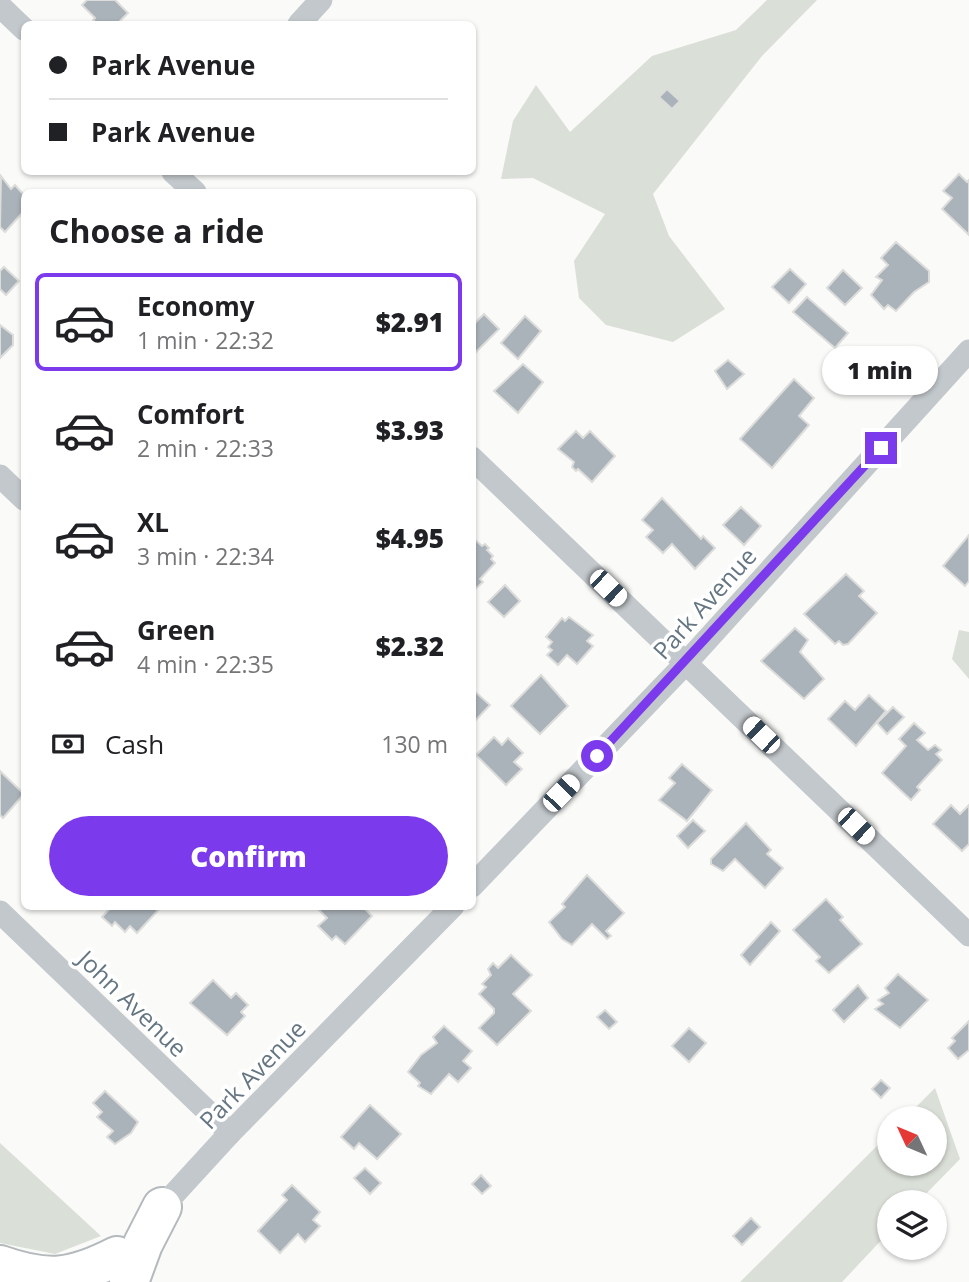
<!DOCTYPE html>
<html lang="en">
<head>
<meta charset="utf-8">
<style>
  :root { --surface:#fff; --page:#f6f6f6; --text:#202124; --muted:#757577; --line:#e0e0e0; --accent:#7c3aed }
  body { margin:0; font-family:"Open Sans",sans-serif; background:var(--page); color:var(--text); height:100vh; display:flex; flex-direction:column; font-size:26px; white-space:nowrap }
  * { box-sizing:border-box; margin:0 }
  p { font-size:23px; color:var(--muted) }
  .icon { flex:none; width:38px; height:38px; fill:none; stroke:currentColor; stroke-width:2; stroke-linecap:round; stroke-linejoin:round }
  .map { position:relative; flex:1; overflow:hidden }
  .sheet { position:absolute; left:21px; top:189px; width:455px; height:721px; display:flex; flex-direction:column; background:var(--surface); border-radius:10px; box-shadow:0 2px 5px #0004 }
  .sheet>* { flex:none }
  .hud { position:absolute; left:21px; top:21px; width:455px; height:154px; border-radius:10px; box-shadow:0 2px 5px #0004; display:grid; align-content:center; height:154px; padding:0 28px; background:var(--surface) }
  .needle { width:46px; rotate:314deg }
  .tools { position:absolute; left:877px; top:1106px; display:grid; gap:14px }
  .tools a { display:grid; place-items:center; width:70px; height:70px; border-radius:50%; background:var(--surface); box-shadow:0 2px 5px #0004; font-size:35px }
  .end { position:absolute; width:32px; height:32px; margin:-16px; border:9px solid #7c3aed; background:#fff; box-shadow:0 0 0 4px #fff }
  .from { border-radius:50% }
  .bubble { position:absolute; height:49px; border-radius:24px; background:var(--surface); box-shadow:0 2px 5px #0004; font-size:23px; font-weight:800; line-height:49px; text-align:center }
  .car { position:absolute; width:21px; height:42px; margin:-21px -10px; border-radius:9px; box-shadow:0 0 5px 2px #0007; background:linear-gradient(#fff 24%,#345 0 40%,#fff 0 76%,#345 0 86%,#fff 0) }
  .hud b { display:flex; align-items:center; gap:24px; height:66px; font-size:26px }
  .hud b+b { border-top:2px solid var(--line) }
  .hud i { width:18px; height:18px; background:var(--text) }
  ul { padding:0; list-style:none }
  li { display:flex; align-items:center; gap:21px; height:98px; margin:0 14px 10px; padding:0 14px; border:4px solid transparent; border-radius:10px }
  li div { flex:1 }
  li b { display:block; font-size:26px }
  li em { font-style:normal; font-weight:800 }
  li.selected { border-color:var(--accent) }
  li>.icon { width:63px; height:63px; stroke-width:1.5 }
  h2 { padding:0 28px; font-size:32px; line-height:84px }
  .pay { display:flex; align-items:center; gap:18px; height:77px; padding:0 28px; font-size:26px }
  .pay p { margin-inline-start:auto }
  .cta { display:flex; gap:14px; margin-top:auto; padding:14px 28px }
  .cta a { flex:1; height:80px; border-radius:42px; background:var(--accent); color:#fff; font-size:28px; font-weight:800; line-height:80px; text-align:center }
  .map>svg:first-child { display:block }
  .green { fill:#dadfd7 }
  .building { fill:#aab3b9; stroke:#dcdcda; stroke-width:2 }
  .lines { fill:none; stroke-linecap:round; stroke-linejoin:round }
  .trunk-casing { stroke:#b4b9bd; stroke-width:42 }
  .minor { stroke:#c3c8cc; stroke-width:23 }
  .trunk { stroke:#fff; stroke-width:38 }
  .route { stroke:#7c3aed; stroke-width:9 }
  .labels { text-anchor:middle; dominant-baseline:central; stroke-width:7; stroke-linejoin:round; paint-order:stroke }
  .street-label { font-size:24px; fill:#657683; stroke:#fff }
</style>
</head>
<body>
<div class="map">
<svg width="969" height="1282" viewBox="0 0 969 1282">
  <rect width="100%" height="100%" fill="#fafaf8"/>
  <g class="green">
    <path d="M767,0H817L762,56L653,194L669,236L725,309L673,342L606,325L579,298L574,261L605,214L533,178L501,179L513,121L536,85L570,132L652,56L736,30Z"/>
    <path d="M959,630L969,632V679L952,659Z"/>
    <path d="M935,1088L960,1159L918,1202H889V1232L842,1282H740L889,1134V1164H934V1118H905Z"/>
    <path d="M0,1143L101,1236L55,1254L0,1243Z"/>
  </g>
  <g class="building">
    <path d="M87,0H115L128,13L117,24H97L93,20L95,18L82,5Z"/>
    <path d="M667,89L680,101L672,109L659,97Z"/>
    <path d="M959,174L967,182L969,180V235L942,209L952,198L943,191Z"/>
    <path d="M1,176L11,189L15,185L24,195V211L5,232L0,227Z"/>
    <path d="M896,242L929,271V282L914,292L896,311L888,305L884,309L871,295L882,280L876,277L888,265L881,258Z"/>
    <path d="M4,267L19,281L6,295L0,289V271Z"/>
    <path d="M790,269L806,284L789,303L772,287Z"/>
    <path d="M843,270L862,288L845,305L827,288Z"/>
    <path d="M807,297L848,333L835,348L793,312Z"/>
    <path d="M484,314L499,329L472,356V326Z"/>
    <path d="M525,316L541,331L518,359L501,343Z"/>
    <path d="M0,325L13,335V345L0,358Z"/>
    <path d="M728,360L744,374L727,389L715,371Z"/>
    <path d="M523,364L543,382L518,413L494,391Z"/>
    <path d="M794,379L814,398L799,416L809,425L772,468L740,439Z"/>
    <path d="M576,431L583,438L590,431L615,456L592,482L578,469L576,471L572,467L574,462L558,449Z"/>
    <path d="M662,498L701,539L703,536L715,548L695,569L672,544L663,553L646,537L653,530L642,520Z"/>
    <path d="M741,507L761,526L744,545L723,525Z"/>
    <path d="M969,535V581L965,586L943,566Z"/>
    <path d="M472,537L482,546L485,544L489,548L487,550L493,556L491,559L495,563L480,579L483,582L472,592Z"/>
    <path d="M846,574L864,591L859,596L877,613L848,644L843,645L839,641L835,644L804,614Z"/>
    <path d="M505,585L520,601L504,617L488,602Z"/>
    <path d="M569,617L593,635L587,641L593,646L577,664L567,655L558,665L547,655L552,650L548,647L552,642L546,637L562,618L565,621Z"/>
    <path d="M795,628L808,640L800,652L824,679L804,699L761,661Z"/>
    <path d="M541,675L568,706L540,734L511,706Z"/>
    <path d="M472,689L490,705L473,723L472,722Z"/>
    <path d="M869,695L886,711L856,746L828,719L845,701L855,710Z"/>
    <path d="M893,707L904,717L887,734L877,723Z"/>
    <path d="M914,723L925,733L917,740L928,750L935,745L941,750L936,754L942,760L917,787L920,790L911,800L882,773L906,746L899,739Z"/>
    <path d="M494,737L502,745L508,738L523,753L514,762L522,769L506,785L476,755Z"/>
    <path d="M682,764L712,790L687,821L659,800L675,783L669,778Z"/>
    <path d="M0,771L24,794L3,818L0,815Z"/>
    <path d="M951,805L960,814L969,805V844L962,851L933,824Z"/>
    <path d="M693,820L705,831L688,848L677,836Z"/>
    <path d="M746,823L771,850L767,854L783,868L765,888L735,859L723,871L711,864V859Z"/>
    <path d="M587,875L624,913L606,931L611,936L607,939L592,924L572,945L562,939L549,922L565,907L562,904Z"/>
    <path d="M826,899L843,917L840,920L862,944L829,973L816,961L820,957L793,930Z"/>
    <path d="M112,906H162L137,933L130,926L125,932L115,922L112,926L102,917Z"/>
    <path d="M315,906H362L372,916L345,944L336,936L332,940L318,926L327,918Z"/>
    <path d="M771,922L780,931L750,965L741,955Z"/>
    <path d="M511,955L532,975L513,994L531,1011L497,1045L479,1028L494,1013V1009L479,994L486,987L482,984L491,975L488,969L493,963L498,968Z"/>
    <path d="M898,974L928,1000L900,1028L875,1009L883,1004L878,1000L889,993L885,988Z"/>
    <path d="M213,980L231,998L236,993L248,1005L241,1012L245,1016L227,1035L190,1003Z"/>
    <path d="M858,985L868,998L844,1022L833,1010Z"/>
    <path d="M605,1010L617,1022L609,1029L597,1017Z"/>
    <path d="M969,1021V1050L958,1059L948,1048L955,1041L952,1038Z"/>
    <path d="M444,1026L472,1051L463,1061L471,1068L458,1082L449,1074L431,1094L418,1086L420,1083L408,1072L421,1055L437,1043L433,1037Z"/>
    <path d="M689,1028L706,1043L689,1062L672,1046Z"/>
    <path d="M881,1080L890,1088L881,1098L872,1089Z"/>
    <path d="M105,1091L138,1122L131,1133L115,1144L107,1137L113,1131L97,1117L102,1112L93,1103Z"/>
    <path d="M370,1105L401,1134L377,1159L359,1143L354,1149L341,1137Z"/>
    <path d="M365,1168L381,1183L370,1194L354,1178Z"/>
    <path d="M481,1175L491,1186L482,1194L472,1184Z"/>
    <path d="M292,1185L320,1212L313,1220L320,1226L305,1242L298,1234L280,1253L258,1231L287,1200L282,1195Z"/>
    <path d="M751,1218L760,1227L742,1245L733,1236Z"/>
  </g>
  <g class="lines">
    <defs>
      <g id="trunk">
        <path d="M0,1265C48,1282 72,1279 117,1256"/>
        <path d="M129,1282L143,1244L162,1207"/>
      </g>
    </defs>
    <use href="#trunk" class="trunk-casing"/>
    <g class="minor">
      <path d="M0,6L24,29"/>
      <path d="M299,24L321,0"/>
      <path d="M173,172L195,192"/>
      <path d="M472,458L969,935"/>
      <path d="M0,476L24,499"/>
      <path d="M472,886L686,663L969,351"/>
      <path d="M0,912L230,1133"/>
      <path d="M154,1216L230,1133L453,906"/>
    </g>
    <use href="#trunk" class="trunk"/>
  </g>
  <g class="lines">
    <path class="route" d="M597,756L881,448"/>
  </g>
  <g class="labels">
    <g class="street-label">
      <text transform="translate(704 603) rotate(-48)">Park Avenue</text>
      <text transform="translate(133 1003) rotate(44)">John Avenue</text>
      <text transform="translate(252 1074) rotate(-46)">Park Avenue</text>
    </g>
  </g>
</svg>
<div class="tools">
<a><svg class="needle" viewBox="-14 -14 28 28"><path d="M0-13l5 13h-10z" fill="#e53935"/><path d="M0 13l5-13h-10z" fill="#757577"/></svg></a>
<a><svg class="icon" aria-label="layers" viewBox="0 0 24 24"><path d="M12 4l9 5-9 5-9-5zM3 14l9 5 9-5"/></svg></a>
</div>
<i class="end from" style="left:597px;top:756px"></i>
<i class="end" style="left:881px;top:448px"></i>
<div class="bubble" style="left:822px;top:346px;width:116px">1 min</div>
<i class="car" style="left:608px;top:588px;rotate:134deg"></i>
<i class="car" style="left:761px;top:735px;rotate:314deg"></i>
<i class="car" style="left:561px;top:793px;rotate:44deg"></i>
<i class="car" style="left:856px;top:826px;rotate:134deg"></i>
<div class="hud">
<b><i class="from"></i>Park Avenue</b>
<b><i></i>Park Avenue</b>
</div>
<section class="sheet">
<h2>Choose a ride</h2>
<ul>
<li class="selected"><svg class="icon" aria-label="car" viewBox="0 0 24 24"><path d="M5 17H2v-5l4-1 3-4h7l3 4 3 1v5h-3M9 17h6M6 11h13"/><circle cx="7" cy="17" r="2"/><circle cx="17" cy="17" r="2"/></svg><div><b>Economy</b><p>1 min · 22:32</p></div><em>$2.91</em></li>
<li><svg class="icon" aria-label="car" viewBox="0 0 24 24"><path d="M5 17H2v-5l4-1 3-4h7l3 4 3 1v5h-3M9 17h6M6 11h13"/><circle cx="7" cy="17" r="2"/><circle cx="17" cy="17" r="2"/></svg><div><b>Comfort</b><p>2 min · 22:33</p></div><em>$3.93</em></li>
<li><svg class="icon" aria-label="car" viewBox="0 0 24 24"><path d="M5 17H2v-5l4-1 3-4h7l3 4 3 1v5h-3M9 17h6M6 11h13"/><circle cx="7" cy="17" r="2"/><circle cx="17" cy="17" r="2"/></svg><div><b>XL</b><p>3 min · 22:34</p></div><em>$4.95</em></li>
<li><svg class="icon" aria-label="car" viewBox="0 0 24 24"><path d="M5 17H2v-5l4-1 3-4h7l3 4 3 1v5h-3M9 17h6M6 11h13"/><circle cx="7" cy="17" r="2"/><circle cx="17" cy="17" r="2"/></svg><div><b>Green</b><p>4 min · 22:35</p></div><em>$2.32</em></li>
</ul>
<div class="pay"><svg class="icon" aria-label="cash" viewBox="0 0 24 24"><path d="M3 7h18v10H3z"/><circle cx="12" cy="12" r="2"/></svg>Cash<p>130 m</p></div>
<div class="cta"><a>Confirm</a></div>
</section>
</div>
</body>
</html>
